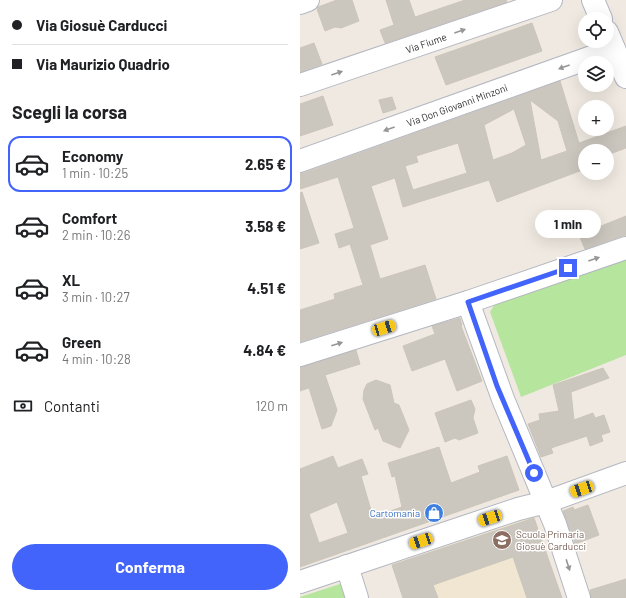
<!DOCTYPE html>
<html lang="it">
<head>
<meta charset="utf-8">
<style>
  :root { --surface:#fff; --page:#f2f2f2; --text:#202124; --muted:#757577; --line:#e0e0e0; --accent:#4264fb }
  body { margin:0; font-family:Barlow,sans-serif; background:var(--page); color:var(--text); height:100vh; display:flex; flex-direction:column; font-size:15px; white-space:nowrap }
  * { box-sizing:border-box; margin:0 }
  p { font-size:13px; color:var(--muted) }
  .icon { flex:none; width:22px; height:22px; fill:none; stroke:currentColor; stroke-width:2; stroke-linecap:round; stroke-linejoin:round }
  .map { position:relative; flex:1; overflow:hidden }
  .sheet { display:flex; flex-direction:column; background:var(--surface); width:300px }
  .sheet>* { flex:none }
  .guide { display:grid; align-content:center; height:88px; padding:0 12px; background:var(--surface) }
  .tools { position:absolute; left:278px; top:12px; display:grid; gap:8px }
  .tools a { display:grid; place-items:center; width:36px; height:36px; border-radius:50%; background:var(--surface); box-shadow:0 4px 16px #0002; font-size:20px }
  .end { position:absolute; width:18px; height:18px; margin:-9px; border:5px solid #4264fb; background:#fff; box-shadow:0 0 0 2px #fff }
  .from { border-radius:50% }
  .bubble { position:absolute; height:28px; border-radius:14px; background:var(--surface); box-shadow:0 4px 16px #0002; font-size:13px; font-weight:700; line-height:28px; text-align:center }
  .car { position:absolute; width:12px; height:24px; margin:-12px -6px; border-radius:5px; box-shadow:0 0 3px 1px #0007; background:linear-gradient(#f5c518 24%,#345 0 40%,#f5c518 0 76%,#345 0 86%,#f5c518 0) }
  .guide b { display:flex; align-items:center; gap:14px; height:38px; font-size:15px }
  .guide b+b { border-top:1px solid var(--line) }
  .guide i { width:10px; height:10px; background:var(--text) }
  ul { padding:0; list-style:none }
  li { display:flex; align-items:center; gap:12px; height:56px; margin:0 8px 6px; padding:0 4px; border:2px solid transparent; border-radius:12px }
  li div { flex:1 }
  li b { display:block; font-size:15px }
  li em { font-style:normal; font-weight:700 }
  li.selected { border-color:var(--accent) }
  li>.icon { width:36px; height:36px; stroke-width:1.5 }
  h2 { padding:0 12px; font-size:18px; line-height:48px }
  .pay { display:flex; align-items:center; gap:10px; height:44px; padding:0 12px; font-size:15px }
  .pay p { margin-inline-start:auto }
  .action { display:flex; gap:8px; margin-top:auto; padding:8px 12px }
  .action a { flex:1; height:46px; border-radius:24px; background:var(--accent); color:#fff; font-size:16px; font-weight:700; line-height:46px; text-align:center }
  main { display:flex; flex:1; min-height:0 }
  .map>svg:first-child { display:block }
  .education { fill:#f0e6d1 }
  .green { fill:#b6e59e }
  .building { fill:#cbc7bf; stroke:#cbc5ba; fill-rule:evenodd }
  .lines { fill:none; stroke-linecap:round; stroke-linejoin:round }
  .minor-casing { stroke:#b4b7c1; stroke-width:24 }
  .minor { stroke:#fff; stroke-width:22 }
  .oneway { fill:#969696 }
  .route { stroke:#4264fb; stroke-width:5 }
  .labels { text-anchor:middle; dominant-baseline:central; stroke-width:3; stroke-linejoin:round; paint-order:stroke }
  .street-label { font-size:10px; fill:#2e2e2e; stroke:#fff }
  .shop-label { font-size:10px; fill:#366cbe; stroke:#fff; text-anchor:end }
  .education-label { font-size:10px; fill:#785e54; stroke:#fff; text-anchor:start }
</style>
</head>
<body>
<main>
<section class="sheet">
<div class="guide">
<b><i class="from"></i>Via Giosuè Carducci</b>
<b><i></i>Via Maurizio Quadrio</b>
</div>
<h2>Scegli la corsa</h2>
<ul>
<li class="selected"><svg class="icon" aria-label="car" viewBox="0 0 24 24"><path d="M5 17H2v-5l4-1 3-4h7l3 4 3 1v5h-3M9 17h6M6 11h13"/><circle cx="7" cy="17" r="2"/><circle cx="17" cy="17" r="2"/></svg><div><b>Economy</b><p>1 min · 10:25</p></div><em>2.65 €</em></li>
<li><svg class="icon" aria-label="car" viewBox="0 0 24 24"><path d="M5 17H2v-5l4-1 3-4h7l3 4 3 1v5h-3M9 17h6M6 11h13"/><circle cx="7" cy="17" r="2"/><circle cx="17" cy="17" r="2"/></svg><div><b>Comfort</b><p>2 min · 10:26</p></div><em>3.58 €</em></li>
<li><svg class="icon" aria-label="car" viewBox="0 0 24 24"><path d="M5 17H2v-5l4-1 3-4h7l3 4 3 1v5h-3M9 17h6M6 11h13"/><circle cx="7" cy="17" r="2"/><circle cx="17" cy="17" r="2"/></svg><div><b>XL</b><p>3 min · 10:27</p></div><em>4.51 €</em></li>
<li><svg class="icon" aria-label="car" viewBox="0 0 24 24"><path d="M5 17H2v-5l4-1 3-4h7l3 4 3 1v5h-3M9 17h6M6 11h13"/><circle cx="7" cy="17" r="2"/><circle cx="17" cy="17" r="2"/></svg><div><b>Green</b><p>4 min · 10:28</p></div><em>4.84 €</em></li>
</ul>
<div class="pay"><svg class="icon" aria-label="cash" viewBox="0 0 24 24"><path d="M3 7h18v10H3z"/><circle cx="12" cy="12" r="2"/></svg>Contanti<p>120 m</p></div>
<div class="action"><a>Conferma</a></div>
</section>
<div class="map">
<svg width="326" height="598" viewBox="0 0 326 598">
  <rect width="100%" height="100%" fill="#efe9e1"/>
  <path class="education" d="M234,516L262,598H103L92,565Z"/>
  <g class="green">
    <path d="M326,254V355L221,397L190,312L196,302Z"/>
    <path d="M43,583L48,598H0V597Z"/>
  </g>
  <g class="building">
    <path d="M37,0H52L59,21L41,28L35,27L25,31L17,9L18,7Z"/>
    <path d="M86,0H109L115,17L165,0H206L207,2L85,43L80,30L94,25Z"/>
    <path d="M232,23L242,51L146,85L135,57Z"/>
    <path d="M14,43L22,64L0,72V48Z"/>
    <path d="M260,81L279,143L326,126V148L307,155V151H285V169L197,202L189,180L103,207L95,178L71,186L88,239L70,245L80,279L125,265L136,299L0,342V310L35,299L34,294L63,285L50,244L39,248L35,234L54,228L38,177L0,189V173H4ZM230,100L258,121L267,151L241,160ZM214,109L226,145L212,153L193,160L184,125ZM158,143L167,173L113,190L105,166L118,162L116,156Z"/>
    <path d="M23,96L33,125L0,136V104Z"/>
    <path d="M92,97L96,109L83,113L79,100Z"/>
    <path d="M2,192L19,243L0,249V193Z"/>
    <path d="M326,216V235L285,249L279,235Z"/>
    <path d="M160,318L162,325L161,326L182,381L157,391L145,359L112,371L103,346L135,334L132,326Z"/>
    <path d="M56,350L60,364L25,375L37,410L31,426L22,429L9,388L0,391V367Z"/>
    <path d="M303,368L309,378L271,392L274,420L293,413L295,418L304,415L310,432L301,435L303,441L290,446L287,436L251,448L253,453L241,457L228,424L240,420L239,414L259,411L253,385Z"/>
    <path d="M76,380L90,385L94,403L99,405L109,430L100,448L83,441L78,428L75,430L63,399L64,390L67,384Z"/>
    <path d="M171,400L175,409L173,418L178,433L159,440L155,438L145,442L135,413Z"/>
    <path d="M139,447L151,483L180,472L178,466L207,456L219,490L0,567V469L33,456L38,468L62,459L68,474L61,476L73,517L102,507L95,476L92,477L88,463ZM37,502L48,533L19,543L9,514Z"/>
    <path d="M288,505L299,535L275,544L263,511L273,507L274,510Z"/>
    <path d="M234,518L262,598H227L213,557L133,585L138,598H103L92,565Z"/>
    <path d="M326,579V598H291L290,590Z"/>
  </g>
  <g class="lines">
    <defs>
      <g id="minor">
        <path d="M293,0L301,19"/>
        <path d="M0,3L8,0"/>
        <path d="M307,32L326,77"/>
        <path d="M0,85L251,0"/>
        <path d="M0,161L314,49"/>
        <path d="M168,302L203,399L255,524L279,598"/>
        <path d="M0,355L168,302L326,248"/>
        <path d="M47,566L57,598"/>
        <path d="M0,582L218,509L246,502L326,473"/>
      </g>
    </defs>
    <use href="#minor" class="minor-casing"/>
    <use href="#minor" class="minor"/>
  </g>
  <defs><path id="oneway-solid" d="M-6-.8H1V-3.2L6.5 0L1 3.2V.8H-6Z"/></defs>
  <g class="oneway">
    <use href="#oneway-solid" transform="translate(160 31) rotate(-19)"/>
    <use href="#oneway-solid" transform="translate(264 67) rotate(160)"/>
    <use href="#oneway-solid" transform="translate(37 73) rotate(-19)"/>
    <use href="#oneway-solid" transform="translate(89 129) rotate(160)"/>
    <use href="#oneway-solid" transform="translate(294 259) rotate(-19)"/>
    <use href="#oneway-solid" transform="translate(37 344) rotate(-18)"/>
    <use href="#oneway-solid" transform="translate(268 565) rotate(72)"/>
  </g>
  <g class="lines">
    <path class="route" d="M234,473L197,386L168,302L268,268"/>
  </g>
  <defs>
    <symbol id="shop-disc" viewBox="-11 -11 22 22"><circle r="9.5" fill="#3f7fe0" stroke="#fff"/><path d="M-5-2.5h2.3a2.7 3.5 0 0 1 5.4 0H5L5.5 6h-11ZM-1.5-2.5h3a1.5 2.3 0 0 0-3 0Z" fill="#fff"/></symbol>
    <symbol id="school-disc" viewBox="-11 -11 22 22"><circle r="9.5" fill="#8d6e63" stroke="#fff"/><path d="M0-5L7-2L0 1L-7-2ZM-4 1L0 2.5L4 1V4Q0 6-4 4Z" fill="#fff"/></symbol>
  </defs>
  <g fill-rule="evenodd">
    <use href="#shop-disc" x="123" y="502" width="22" height="22"/>
    <use href="#school-disc" x="191" y="529" width="22" height="22"/>
  </g>
  <g class="labels">
    <g class="street-label">
      <text transform="translate(126 43) rotate(-19)">Via Fiume</text>
      <text transform="translate(157 105) rotate(-20)">Via Don Giovanni Minzoni</text>
    </g>
    <g class="shop-label">
      <text x="120" y="513">Cartomania</text>
    </g>
    <g class="education-label">
      <text x="216" y="534">Scuola Primaria<tspan x="216" dy="12">Giosuè Carducci</tspan></text>
    </g>
  </g>
</svg>
<div class="tools">
<a><svg class="icon" aria-label="locate" viewBox="0 0 24 24"><circle cx="12" cy="12" r="6"/><path d="M12 2v4M12 18v4M2 12h4M18 12h4"/></svg></a>
<a><svg class="icon" aria-label="layers" viewBox="0 0 24 24"><path d="M12 4l9 5-9 5-9-5zM3 14l9 5 9-5"/></svg></a>
<a>+</a>
<a>−</a>
</div>
<i class="end from" style="left:234px;top:473px"></i>
<i class="end" style="left:268px;top:268px"></i>
<div class="bubble" style="left:235px;top:210px;width:66px">1 min</div>
<i class="car" style="left:84px;top:328px;rotate:73deg"></i>
<i class="car" style="left:282px;top:489px;rotate:251deg"></i>
<i class="car" style="left:190px;top:518px;rotate:252deg"></i>
<i class="car" style="left:121px;top:541px;rotate:252deg"></i>
</div>
</main>
</body>
</html>
